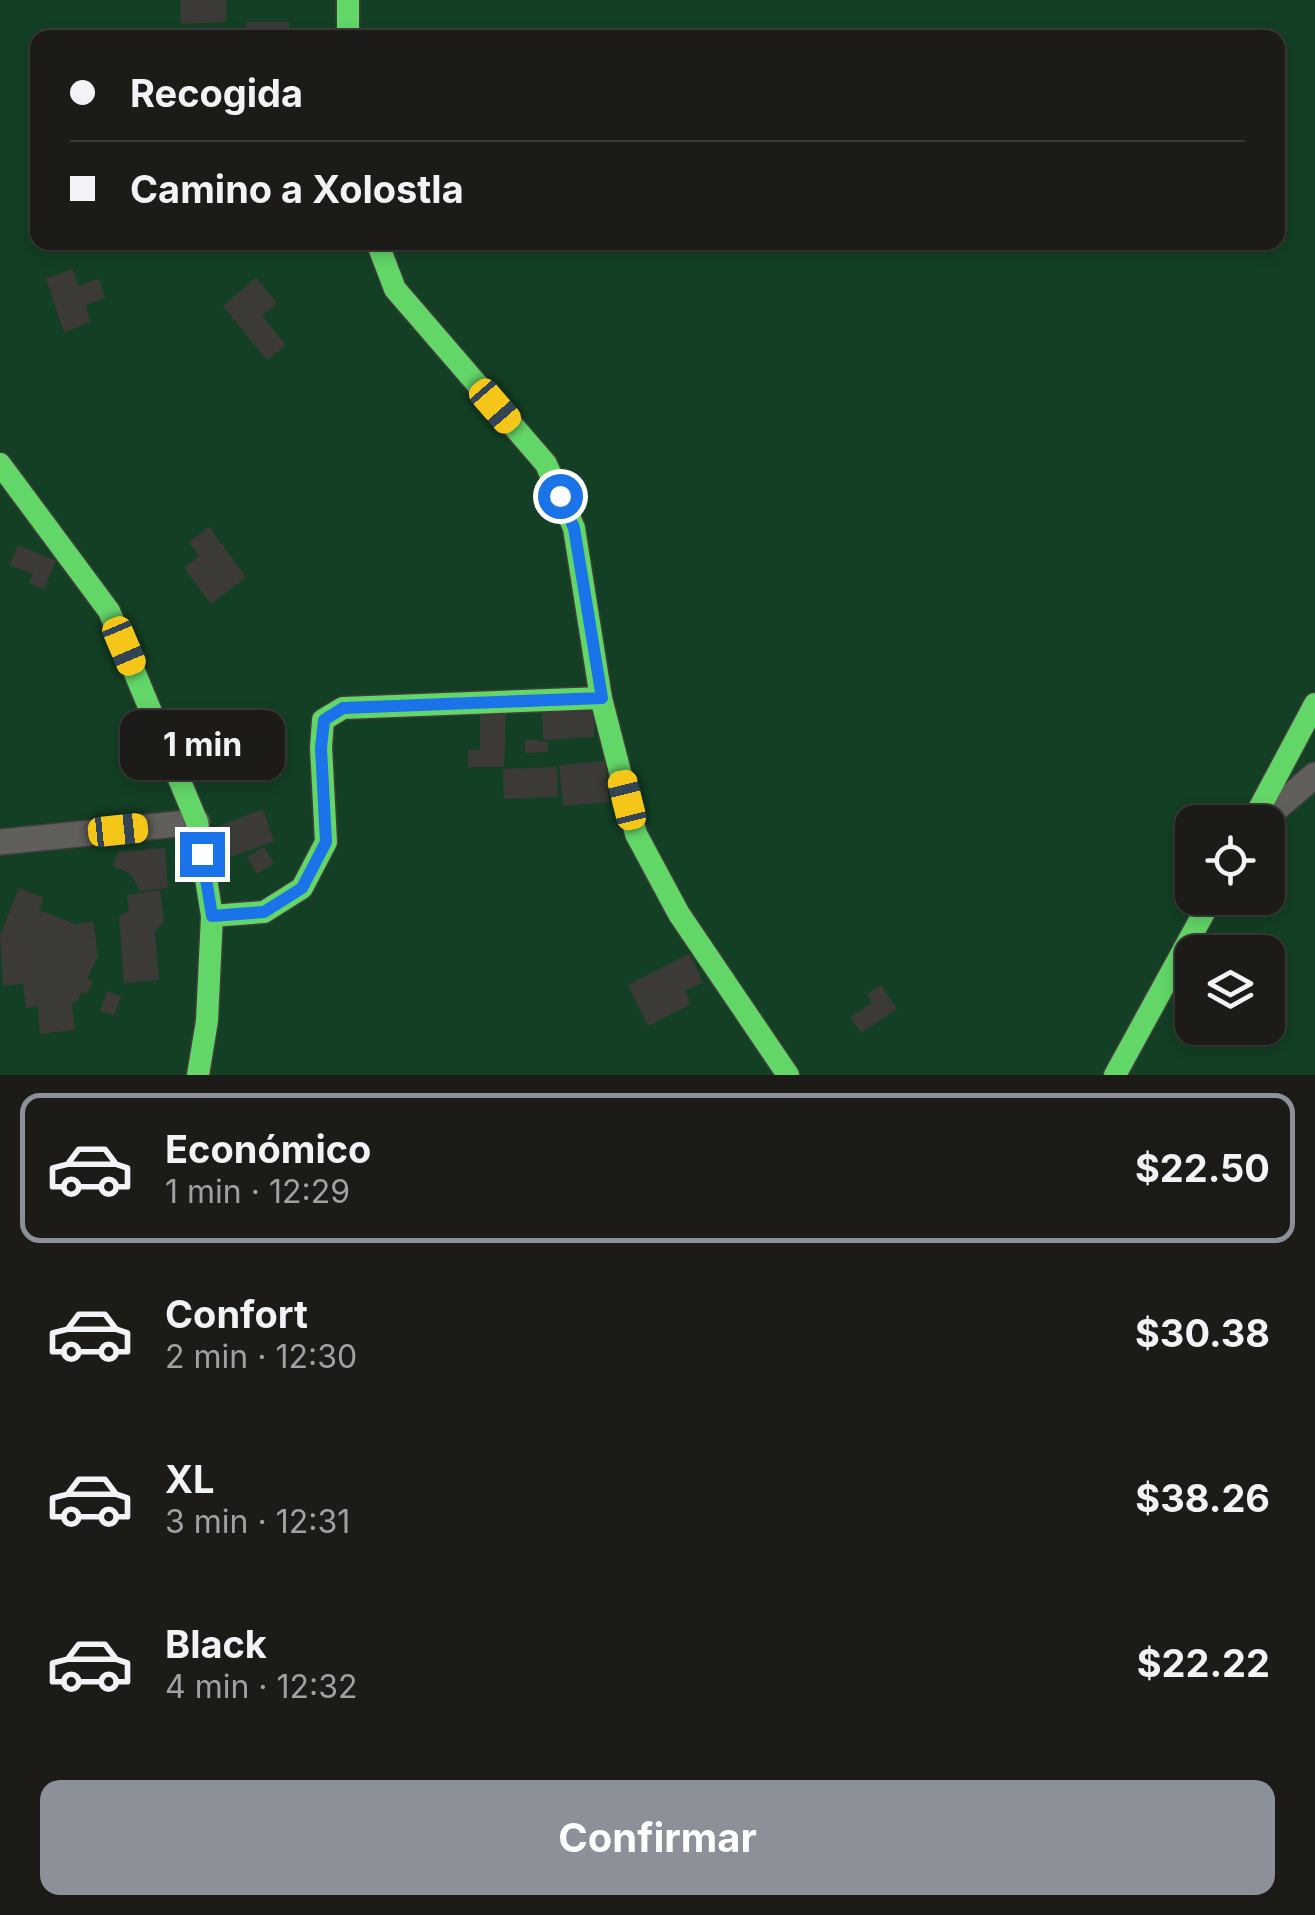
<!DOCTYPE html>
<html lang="es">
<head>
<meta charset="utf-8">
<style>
  :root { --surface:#1c1b18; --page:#292825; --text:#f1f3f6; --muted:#a0a1a2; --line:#3a3937; --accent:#8c9099 }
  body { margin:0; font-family:Inter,sans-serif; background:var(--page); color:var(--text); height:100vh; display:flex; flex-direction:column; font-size:38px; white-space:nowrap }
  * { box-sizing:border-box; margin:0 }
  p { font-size:32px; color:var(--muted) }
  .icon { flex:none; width:55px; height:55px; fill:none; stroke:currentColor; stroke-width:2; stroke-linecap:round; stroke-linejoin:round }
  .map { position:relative; height:1075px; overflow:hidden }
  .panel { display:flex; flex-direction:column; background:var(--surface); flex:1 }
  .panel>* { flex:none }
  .guide { position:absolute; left:30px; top:30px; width:1255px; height:220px; border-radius:20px; box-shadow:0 5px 15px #0003,0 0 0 2px var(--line); display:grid; align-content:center; height:220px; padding:0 40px; background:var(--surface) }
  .fabs { position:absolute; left:1175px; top:805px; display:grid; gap:20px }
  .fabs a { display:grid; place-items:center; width:110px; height:110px; border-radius:20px; background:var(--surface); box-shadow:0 5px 15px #0003,0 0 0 2px var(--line); font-size:50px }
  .end { position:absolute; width:45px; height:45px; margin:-22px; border:12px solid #1a73e8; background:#fff; box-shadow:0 0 0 5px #fff }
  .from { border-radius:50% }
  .bubble { position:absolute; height:70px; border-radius:20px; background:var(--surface); box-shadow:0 5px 15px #0003,0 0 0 2px var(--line); font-size:32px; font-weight:700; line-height:70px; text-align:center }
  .car { position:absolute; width:30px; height:60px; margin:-30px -15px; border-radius:12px; box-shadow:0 0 8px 2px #0007; background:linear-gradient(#f5c518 24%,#345 0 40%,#f5c518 0 76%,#345 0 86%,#f5c518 0) }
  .guide b { display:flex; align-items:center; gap:35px; height:95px; font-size:38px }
  .guide b+b { border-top:2px solid var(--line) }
  .guide i { width:25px; height:25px; background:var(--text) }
  ul { padding:18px 0 0; list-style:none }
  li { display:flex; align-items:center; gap:30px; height:150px; margin:0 20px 15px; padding:0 20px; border:5px solid transparent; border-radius:20px }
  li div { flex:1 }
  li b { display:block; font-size:38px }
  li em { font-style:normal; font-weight:700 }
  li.current { border-color:var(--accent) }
  li>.icon { width:90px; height:90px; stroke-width:1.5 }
  .cta { display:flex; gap:20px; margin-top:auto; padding:20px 40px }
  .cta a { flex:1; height:115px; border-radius:20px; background:var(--accent); color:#fff; font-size:40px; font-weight:700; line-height:115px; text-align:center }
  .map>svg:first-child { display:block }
  .green { fill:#133f24; fill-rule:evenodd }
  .building { fill:#3c3a37 }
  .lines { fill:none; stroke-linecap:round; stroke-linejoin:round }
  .street-casing { stroke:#3f3e3a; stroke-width:28 }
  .fast-casing { stroke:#3f3e3a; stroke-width:25 }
  .street { stroke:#605f5b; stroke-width:25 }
  .fast { stroke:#63d668; stroke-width:22 }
  .route { stroke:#1a73e8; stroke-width:12 }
</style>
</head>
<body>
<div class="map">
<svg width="1315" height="1075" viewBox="0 0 1315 1075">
  <rect width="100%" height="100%" fill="#252420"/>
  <path class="green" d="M0,0H1315V1075H0ZM38,38H1278V242H38ZM1192,822H1268V898H1192ZM1192,952H1268V1028H1192Z"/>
  <g class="building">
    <path d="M180,0H226V22L181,24Z"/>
    <rect x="246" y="22" width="43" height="16"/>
    <path d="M73,269L78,286L99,279L105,298L85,305L91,322L64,332L46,279Z"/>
    <path d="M256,278L277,303L262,316L286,345L267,360L223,306Z"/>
    <path d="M209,527L246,577L211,604L184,568L199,556L189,542Z"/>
    <path d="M18,545L56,561L44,589L29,583L33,574L10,565Z"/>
    <path d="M480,711H506L504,767H468V750H480Z"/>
    <path d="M594,711V737L543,740L542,712Z"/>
    <path d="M525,739L548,742V752L525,753Z"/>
    <path d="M605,761L609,802L563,806L559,765Z"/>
    <path d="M557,767L558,797L504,799L503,769Z"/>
    <path d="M263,809L274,841L222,860L211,829Z"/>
    <path d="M264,847L274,863L257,874L247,857Z"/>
    <path d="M165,848L168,888L140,891L130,873L113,866L118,852Z"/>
    <path d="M19,888L44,898L39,910L75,924L93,921L98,956L87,979L93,981L87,994L81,992L77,1002H72L75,1030L40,1034L38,1006L26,1008L23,984L3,986L0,935Z"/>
    <path d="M160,890L164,921L155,932L159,980L124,983L119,916L129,911L127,895Z"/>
    <path d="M689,954L703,982L685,991L691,1004L648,1026L628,985Z"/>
    <path d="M881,985L897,1009L861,1033L850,1017L872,1003L867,994Z"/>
    <path d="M107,991L121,996L114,1016L100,1011Z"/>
  </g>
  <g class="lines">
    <defs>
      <g id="street">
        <path d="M1260,822L1315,775"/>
        <path d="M0,842L197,822"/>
      </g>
      <g id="fast">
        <path d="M348,0V38"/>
        <path d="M377,242L395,289L546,464L574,528L601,698L636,834L679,914L788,1075"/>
        <path d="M0,464L109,611L197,822L212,916L207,1021L198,1075"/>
        <path d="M1252,822L1315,704"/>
        <path d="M212,916L264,912L302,888L326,842L321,747L323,720L343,708L601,698"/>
        <path d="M1115,1075L1212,898"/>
      </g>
    </defs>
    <use href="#street" class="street-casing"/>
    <use href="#fast" class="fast-casing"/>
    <use href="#street" class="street"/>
    <use href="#fast" class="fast"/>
  </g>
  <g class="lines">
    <path class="route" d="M202,854L212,916L264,912L302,888L326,842L321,748L324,720L343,708L602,698L574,528L560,496"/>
  </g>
</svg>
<div class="fabs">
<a><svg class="icon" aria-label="locate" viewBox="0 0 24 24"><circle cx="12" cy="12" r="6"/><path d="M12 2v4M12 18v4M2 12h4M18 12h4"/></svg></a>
<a><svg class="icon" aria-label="layers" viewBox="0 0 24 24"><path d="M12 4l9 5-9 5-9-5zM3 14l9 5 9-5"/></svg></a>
</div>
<i class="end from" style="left:560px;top:496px"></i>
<i class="end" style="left:202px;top:854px"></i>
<div class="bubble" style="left:120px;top:710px;width:165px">1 min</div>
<i class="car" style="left:495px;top:406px;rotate:139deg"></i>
<i class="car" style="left:124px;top:646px;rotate:157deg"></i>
<i class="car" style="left:627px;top:800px;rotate:346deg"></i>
<i class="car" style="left:118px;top:830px;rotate:84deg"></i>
<div class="guide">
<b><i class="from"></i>Recogida</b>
<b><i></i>Camino a Xolostla</b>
</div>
</div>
<section class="panel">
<ul>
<li class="current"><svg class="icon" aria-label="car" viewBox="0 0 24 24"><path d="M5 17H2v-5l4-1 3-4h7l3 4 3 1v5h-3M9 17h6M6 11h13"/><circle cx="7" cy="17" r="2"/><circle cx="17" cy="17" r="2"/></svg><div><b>Económico</b><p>1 min · 12:29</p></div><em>$22.50</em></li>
<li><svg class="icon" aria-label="car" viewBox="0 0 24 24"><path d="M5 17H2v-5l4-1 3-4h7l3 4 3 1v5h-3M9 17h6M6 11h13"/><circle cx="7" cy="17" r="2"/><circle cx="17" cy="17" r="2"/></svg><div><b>Confort</b><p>2 min · 12:30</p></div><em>$30.38</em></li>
<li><svg class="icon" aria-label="car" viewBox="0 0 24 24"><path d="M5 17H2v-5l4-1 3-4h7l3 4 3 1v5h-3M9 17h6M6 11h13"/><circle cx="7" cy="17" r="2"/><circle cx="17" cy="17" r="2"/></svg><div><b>XL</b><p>3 min · 12:31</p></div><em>$38.26</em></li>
<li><svg class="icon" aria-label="car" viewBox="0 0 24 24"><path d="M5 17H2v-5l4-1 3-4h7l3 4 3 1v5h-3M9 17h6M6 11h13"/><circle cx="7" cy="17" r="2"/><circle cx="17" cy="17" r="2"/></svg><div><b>Black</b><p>4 min · 12:32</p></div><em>$22.22</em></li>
</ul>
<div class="cta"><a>Confirmar</a></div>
</section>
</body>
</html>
